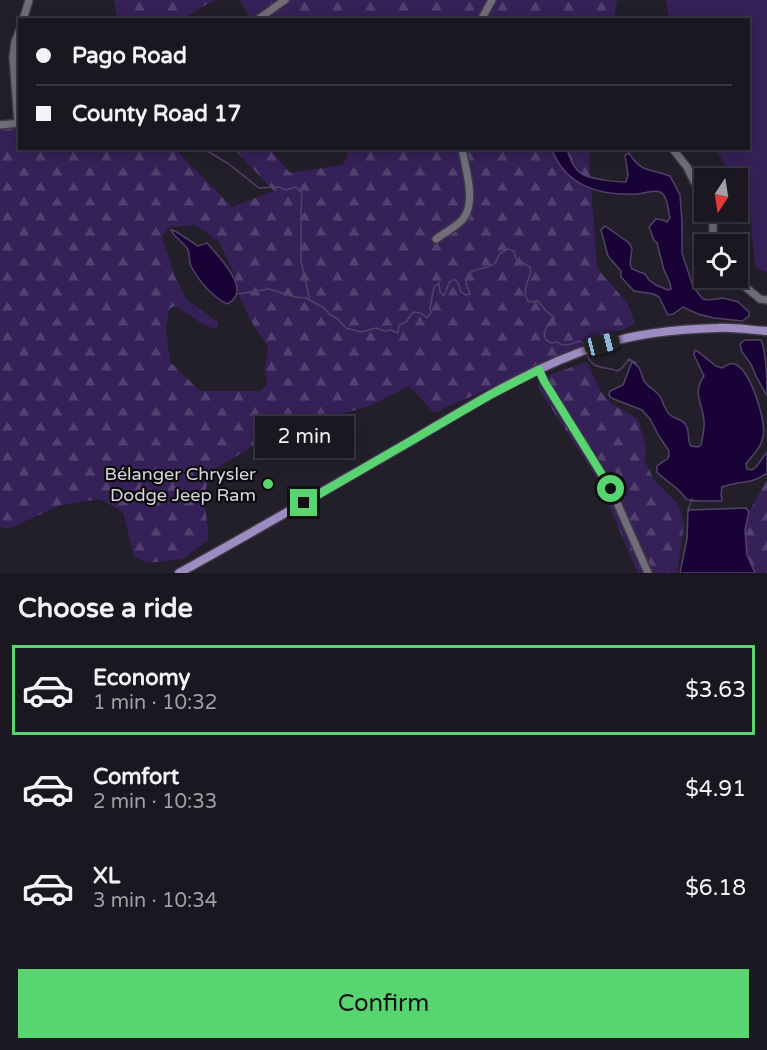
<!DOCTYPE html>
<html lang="en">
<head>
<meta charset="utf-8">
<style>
  :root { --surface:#1a1720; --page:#27242d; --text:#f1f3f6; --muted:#9f9fa5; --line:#38363e; --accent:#58d570 }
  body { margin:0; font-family:"Varela Round",sans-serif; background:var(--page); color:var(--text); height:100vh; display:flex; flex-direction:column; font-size:22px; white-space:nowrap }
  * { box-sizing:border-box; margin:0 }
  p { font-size:20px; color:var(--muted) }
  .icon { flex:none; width:33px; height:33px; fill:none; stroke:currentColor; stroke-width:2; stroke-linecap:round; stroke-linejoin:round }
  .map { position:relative; height:573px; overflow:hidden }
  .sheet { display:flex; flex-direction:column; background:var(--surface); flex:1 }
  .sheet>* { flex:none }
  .banner { position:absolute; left:18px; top:18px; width:732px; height:132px; border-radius:0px; box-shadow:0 3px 15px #0003,0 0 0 2px var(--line); display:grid; align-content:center; height:132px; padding:0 18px; background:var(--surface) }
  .needle { width:39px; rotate:192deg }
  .fabs { position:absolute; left:694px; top:168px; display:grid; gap:12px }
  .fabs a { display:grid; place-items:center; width:54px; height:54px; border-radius:0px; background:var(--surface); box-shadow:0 3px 15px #0003,0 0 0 2px var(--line); font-size:30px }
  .end { position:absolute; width:27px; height:27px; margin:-14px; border:8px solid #58d570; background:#111; box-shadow:0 0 0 3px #111 }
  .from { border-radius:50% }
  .bubble { position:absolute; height:42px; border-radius:0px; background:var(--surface); box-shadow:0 3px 15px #0003,0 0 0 2px var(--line); font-size:20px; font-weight:600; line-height:42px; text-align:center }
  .car { position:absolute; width:18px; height:36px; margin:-18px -9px; border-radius:8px; box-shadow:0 0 4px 2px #0007; background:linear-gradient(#222 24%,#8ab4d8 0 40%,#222 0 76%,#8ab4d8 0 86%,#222 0) }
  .banner b { display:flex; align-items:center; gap:21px; height:57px; font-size:22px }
  .banner b+b { border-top:2px solid var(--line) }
  .banner i { width:15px; height:15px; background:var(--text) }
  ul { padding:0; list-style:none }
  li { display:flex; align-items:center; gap:18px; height:90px; margin:0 12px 9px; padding:0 6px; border:3px solid transparent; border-radius:0px }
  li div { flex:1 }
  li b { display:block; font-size:22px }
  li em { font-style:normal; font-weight:600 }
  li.on { border-color:var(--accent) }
  li>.icon { width:54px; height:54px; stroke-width:1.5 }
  h2 { padding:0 18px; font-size:27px; line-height:72px }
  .action { display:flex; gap:12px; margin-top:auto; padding:12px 18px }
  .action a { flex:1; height:69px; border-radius:0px; background:var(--accent); color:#111; font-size:24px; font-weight:600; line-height:69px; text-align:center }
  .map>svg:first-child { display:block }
  .green { fill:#352157 }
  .forest { fill:url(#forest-firs); fill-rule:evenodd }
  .water { fill:#190236; stroke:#524268; stroke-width:1.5 }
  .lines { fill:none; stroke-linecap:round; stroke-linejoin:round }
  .stream { stroke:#524268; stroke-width:1.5 }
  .minor-casing { stroke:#3c3a43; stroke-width:10 }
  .major-casing { stroke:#3c3a43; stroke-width:11 }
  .minor { stroke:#716d7b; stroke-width:7 }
  .major { stroke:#9c8cc1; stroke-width:8 }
  .route { stroke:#58d570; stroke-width:8 }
  .poi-dot { fill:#58d570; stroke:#0b0a0e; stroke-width:2 }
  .labels { text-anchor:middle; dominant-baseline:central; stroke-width:4.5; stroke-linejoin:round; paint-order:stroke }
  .poi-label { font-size:18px; fill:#d8d6dd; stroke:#0b0a0e; text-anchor:end }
</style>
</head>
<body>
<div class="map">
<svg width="767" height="573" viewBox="0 0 767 573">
  <defs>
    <pattern id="forest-firs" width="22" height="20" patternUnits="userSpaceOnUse" patternTransform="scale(1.5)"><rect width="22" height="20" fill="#352157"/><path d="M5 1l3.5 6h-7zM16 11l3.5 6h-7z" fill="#52406f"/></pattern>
  </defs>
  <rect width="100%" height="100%" fill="#221f2a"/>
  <path class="green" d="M666,0H767V272L760,270L755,267L750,213L738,192V178H731L721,157L714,149L748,148V20L667,19L668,15Z"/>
  <g class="forest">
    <path d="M114,0H214L182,19L117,20Z"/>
    <path d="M240,0H617L614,20L250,19Z"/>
    <path d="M19,127L20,148L175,149L232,207L274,191L234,149H270L290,173L343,165L350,149H591L589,158L597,268L628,304L635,324L434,413L409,386L372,405L326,419L280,444L251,447L209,473L204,498L209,539L183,559L148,563L134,556L123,512L100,499L61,505L8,529L0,527V129ZM196,225L219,242L234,273L240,298L252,323L268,346L265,369L267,384L261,391H200L170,362L166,329L169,309L175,306L206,326L217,329L218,322L187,300L175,277L162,237L169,227Z"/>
    <path d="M587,362L601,392L612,404L638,419L646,447L645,462L655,481L678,504L684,524L677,573H638L597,478L537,386L549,375Z"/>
    <path d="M767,479V573H755L747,555L745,530L749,512Z"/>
  </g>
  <g class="water">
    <path d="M552,149H567C569,157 574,169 582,174C590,179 616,182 626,182L628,175L625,155L629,153C642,174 650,168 670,176L680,195L682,222V253L693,287L703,299L709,300L723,298L738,302L749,312V316L742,321L714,318L698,314L683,307L673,314L668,315L659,297L654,294L634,291L621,277V271L608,256L601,230L605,226L629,243L632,248L630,264L632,269L645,274L649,280L656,285L668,290L671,289L670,283L664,270L657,243L654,240L649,227L656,219L663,220L667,222L670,218C668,210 668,196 660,192C654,189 644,194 637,194C600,196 565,186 552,149Z"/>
    <path d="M171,230L175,231L198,246L207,243C219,257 254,291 227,304C212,296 199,281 191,266C188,260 191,254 187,248C182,241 175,238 171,230Z"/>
    <path d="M745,340H761C767,354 767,380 767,396L756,376L751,364L742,352L740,344Z"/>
    <path d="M695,350L697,351L716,366L722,368C726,366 730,362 735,364C750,370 767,421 763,437C760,450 753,454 746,464L747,469L752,470L756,467L767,452V473C751,485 740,480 722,487L721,494L722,501C713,501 693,502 686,499C679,487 666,482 657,472V466L667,459L669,456V451L659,436L650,419L642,410L611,398L609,395L610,391L623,385L632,362C642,367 640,373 644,381C648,387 657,391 661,398C663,403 665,410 669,414C674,419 682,419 685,424C691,431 686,439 691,446L698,447L701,445C703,436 705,428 704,420C702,401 692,394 704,376L694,355Z"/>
    <path d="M746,508L749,512L745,530L747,555L755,573H680L687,539L688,510Z"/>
  </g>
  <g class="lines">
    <g class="stream">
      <path d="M202,148L229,164L259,188L279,187L286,190L296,187L302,193L301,213V261L310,300"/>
      <path d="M238,294L269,289L295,297L306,298L324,308L330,315L337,318L346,328L361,332L376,328L385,331L391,330L398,333L399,325L406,322L413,312L421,313L427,318L431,313L430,308L434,287L439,283L440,292L444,296L449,283L454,279L458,283L461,292L466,295L470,294C469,289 465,285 466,280C468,266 486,271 495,263C497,261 497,257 500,254C502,252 505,251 508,249L514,251L516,259L530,267L531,271C528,282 521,292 529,302L538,301L545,310L554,317V322L547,326L544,333L546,340L551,343L557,342C564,348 571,344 579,341L583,343L584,346"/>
      <path d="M587,355C594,372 606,365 617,371L621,369L629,359L636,363"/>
      <path d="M689,511L688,510L692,499"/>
    </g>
    <defs>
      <g id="minor">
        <path d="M23,20L29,0"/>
        <path d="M257,20L285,0"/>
        <path d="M481,20L492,0"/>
        <path d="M18,123L13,57L15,42L20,29"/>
        <path d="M0,125L20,123"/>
        <path d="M672,148L687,167L705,204"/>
        <path d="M709,212L713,220V244"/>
        <path d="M436,239C444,233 456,227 463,219C477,202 465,168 462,148"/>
        <path d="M712,278V279L743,285L760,299L767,300"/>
        <path d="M539,370L544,381L611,489L648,573"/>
      </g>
      <path id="major" d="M179,573C257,530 334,485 411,441C472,405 533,366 601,345C638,333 678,329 717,328C734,327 751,330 767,331"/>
    </defs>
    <use href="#minor" class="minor-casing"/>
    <use href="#major" class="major-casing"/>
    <use href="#minor" class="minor"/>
    <use href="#major" class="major"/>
  </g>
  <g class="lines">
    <path class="route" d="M304,503L490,395L539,370L544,381L611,489"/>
  </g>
  <circle class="poi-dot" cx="268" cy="484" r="6"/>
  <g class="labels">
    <g class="poi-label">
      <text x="256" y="474">Bélanger Chrysler<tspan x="256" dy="21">Dodge Jeep Ram</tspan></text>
    </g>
  </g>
</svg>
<div class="fabs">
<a><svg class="needle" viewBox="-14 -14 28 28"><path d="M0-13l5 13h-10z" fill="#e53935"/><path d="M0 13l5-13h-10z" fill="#9f9fa5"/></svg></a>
<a><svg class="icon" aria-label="locate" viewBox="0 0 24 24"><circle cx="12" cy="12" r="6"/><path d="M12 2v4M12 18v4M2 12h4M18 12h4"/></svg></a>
</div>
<i class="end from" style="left:611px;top:489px"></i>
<i class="end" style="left:304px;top:503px"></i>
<div class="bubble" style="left:255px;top:416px;width:99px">2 min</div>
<i class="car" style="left:602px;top:344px;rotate:76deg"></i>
<div class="banner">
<b><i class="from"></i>Pago Road</b>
<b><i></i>County Road 17</b>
</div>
</div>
<section class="sheet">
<h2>Choose a ride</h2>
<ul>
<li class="on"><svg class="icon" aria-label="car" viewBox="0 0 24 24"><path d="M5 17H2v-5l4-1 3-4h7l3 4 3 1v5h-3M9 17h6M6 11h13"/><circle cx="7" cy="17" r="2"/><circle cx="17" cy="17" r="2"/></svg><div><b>Economy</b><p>1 min · 10:32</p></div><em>$3.63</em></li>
<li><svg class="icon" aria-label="car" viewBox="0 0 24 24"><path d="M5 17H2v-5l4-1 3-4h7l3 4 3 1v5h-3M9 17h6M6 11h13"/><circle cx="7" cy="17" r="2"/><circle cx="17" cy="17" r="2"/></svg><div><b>Comfort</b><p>2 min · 10:33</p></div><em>$4.91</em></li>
<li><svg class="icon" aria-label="car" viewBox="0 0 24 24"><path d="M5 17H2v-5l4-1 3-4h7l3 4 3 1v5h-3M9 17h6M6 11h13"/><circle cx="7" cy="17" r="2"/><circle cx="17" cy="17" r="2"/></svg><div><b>XL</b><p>3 min · 10:34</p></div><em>$6.18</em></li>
</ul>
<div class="action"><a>Confirm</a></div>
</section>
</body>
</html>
